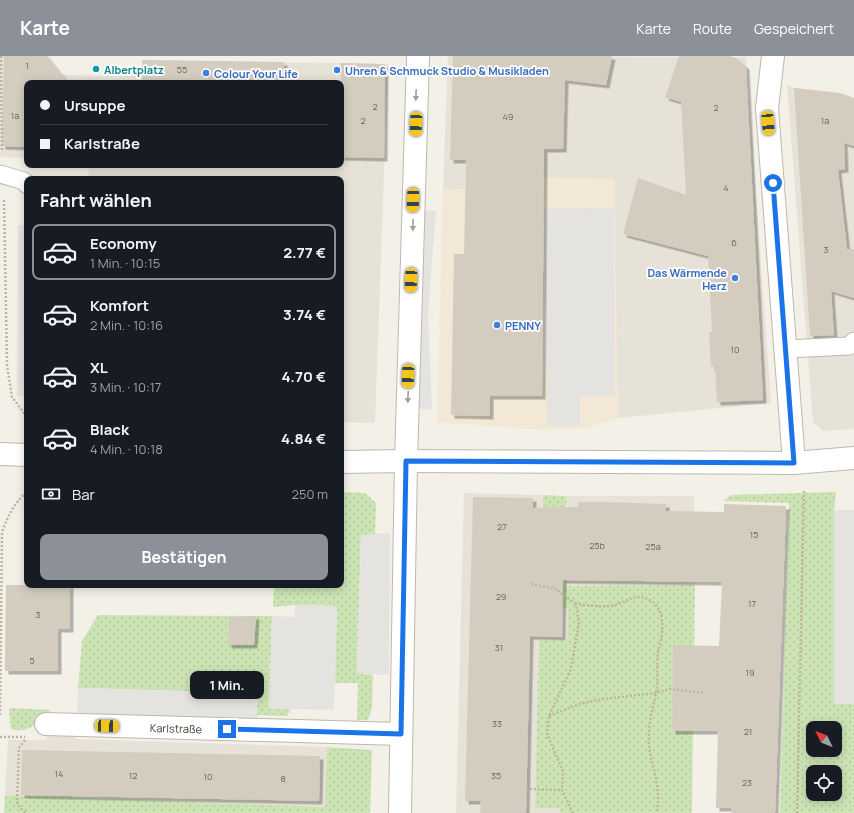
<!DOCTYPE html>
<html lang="de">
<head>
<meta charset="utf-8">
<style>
  :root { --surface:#171b24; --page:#20242c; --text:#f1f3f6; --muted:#9ea1a6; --line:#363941; --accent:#8c9099 }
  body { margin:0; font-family:Manrope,sans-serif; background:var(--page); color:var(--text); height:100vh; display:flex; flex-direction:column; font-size:15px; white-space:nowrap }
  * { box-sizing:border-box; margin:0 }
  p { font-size:13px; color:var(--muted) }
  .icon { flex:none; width:22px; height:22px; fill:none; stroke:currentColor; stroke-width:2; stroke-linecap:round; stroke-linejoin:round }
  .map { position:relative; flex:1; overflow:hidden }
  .details { position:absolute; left:24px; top:120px; width:320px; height:412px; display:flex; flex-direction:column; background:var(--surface); border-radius:8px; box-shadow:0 2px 10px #0003 }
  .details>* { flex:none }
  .top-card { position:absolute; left:24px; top:24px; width:320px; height:88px; border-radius:8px; box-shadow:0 2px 10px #0003; display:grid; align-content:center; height:88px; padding:0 16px; background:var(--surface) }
  .needle { width:26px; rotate:313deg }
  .tools { position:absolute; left:806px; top:665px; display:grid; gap:8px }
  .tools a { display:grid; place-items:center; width:36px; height:36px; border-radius:8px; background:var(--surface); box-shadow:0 2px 10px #0003; font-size:20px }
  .end { position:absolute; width:18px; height:18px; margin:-9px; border:5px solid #1a73e8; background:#fff; box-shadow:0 0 0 2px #fff }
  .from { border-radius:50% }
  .bubble { position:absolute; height:28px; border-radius:8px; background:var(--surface); box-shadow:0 2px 10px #0003; font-size:13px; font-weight:700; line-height:28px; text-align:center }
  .car { position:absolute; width:12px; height:24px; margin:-12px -6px; border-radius:5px; box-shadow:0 0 3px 1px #0007; background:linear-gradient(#f5c518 24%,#345 0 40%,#f5c518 0 76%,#345 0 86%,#f5c518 0) }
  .top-card b { display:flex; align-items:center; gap:14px; height:38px; font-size:15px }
  .top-card b+b { border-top:1px solid var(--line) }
  .top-card i { width:10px; height:10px; background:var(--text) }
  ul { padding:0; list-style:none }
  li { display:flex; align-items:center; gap:12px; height:56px; margin:0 8px 6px; padding:0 8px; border:2px solid transparent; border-radius:8px }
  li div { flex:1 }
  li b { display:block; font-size:15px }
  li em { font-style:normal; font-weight:700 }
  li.on { border-color:var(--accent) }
  li>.icon { width:36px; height:36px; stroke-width:1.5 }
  h2 { padding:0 16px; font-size:18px; line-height:48px }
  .pay { display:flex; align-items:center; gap:10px; height:44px; padding:0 16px; font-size:15px }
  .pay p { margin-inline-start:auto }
  .action { display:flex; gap:8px; margin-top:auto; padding:8px 16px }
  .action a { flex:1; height:46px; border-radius:8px; background:var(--accent); color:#fff; font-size:16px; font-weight:700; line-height:46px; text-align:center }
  header { display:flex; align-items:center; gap:24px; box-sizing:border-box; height:56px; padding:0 20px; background:var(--accent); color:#fff }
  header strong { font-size:19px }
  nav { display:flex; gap:22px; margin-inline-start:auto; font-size:14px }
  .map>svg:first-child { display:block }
  .residential { fill:#e6e2d7 }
  .commercial { fill:#f3e8d5 }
  .grass { fill:url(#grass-dots); fill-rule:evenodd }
  .parking { fill:#e5e3e0 }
  .building { fill:#d4cdbf; filter:url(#shadow) }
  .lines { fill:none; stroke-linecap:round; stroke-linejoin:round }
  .service-casing { stroke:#beb8ac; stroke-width:19 }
  .pedestrian-casing { stroke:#beb8ac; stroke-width:24 }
  .minor-casing { stroke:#beb8ac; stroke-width:24 }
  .path { stroke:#beb59e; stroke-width:2.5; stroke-dasharray:2 2; stroke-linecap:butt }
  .service { stroke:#fff; stroke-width:17 }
  .pedestrian { stroke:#fff; stroke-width:22 }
  .minor { stroke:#fff; stroke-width:22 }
  .oneway { fill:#a2a09b }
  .route { stroke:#1a73e8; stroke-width:5 }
  .culture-dot { fill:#0f9aa8; stroke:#fff; stroke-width:1.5 }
  .shop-dot { fill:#3f7fe0; stroke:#fff; stroke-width:1.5 }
  .labels { text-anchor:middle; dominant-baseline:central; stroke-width:3.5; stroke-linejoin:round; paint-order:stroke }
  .number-label { font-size:9px; fill:#6a6459 }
  .culture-label { font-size:11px; font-weight:bold; fill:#0d838f; stroke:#fff; text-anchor:start }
  .shop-label { font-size:11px; font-weight:bold; fill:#366cbe; stroke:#fff; text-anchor:start }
  .street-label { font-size:11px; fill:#464137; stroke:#fff }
</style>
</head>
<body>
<header>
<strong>Karte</strong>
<nav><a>Karte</a><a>Route</a><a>Gespeichert</a></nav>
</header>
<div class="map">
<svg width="854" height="757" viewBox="0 0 854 757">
  <defs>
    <pattern id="grass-dots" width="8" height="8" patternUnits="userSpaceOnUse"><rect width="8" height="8" fill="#cce4b4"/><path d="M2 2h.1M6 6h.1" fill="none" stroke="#b1c59b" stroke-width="1.8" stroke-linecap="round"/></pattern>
    <filter id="shadow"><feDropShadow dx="3.5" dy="3.5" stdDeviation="0" flood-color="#0004"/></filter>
  </defs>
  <rect width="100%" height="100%" fill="#f3f0e8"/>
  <g class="residential">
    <path d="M0,0H51V19L141,20L142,4L388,8L375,367L341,366V123H88L89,109H341V27H27V102L0,101Z"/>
    <path d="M448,0L746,1L771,347L618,362L614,197L475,132L443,134Z"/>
    <path d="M787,29L794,32L840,37L854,42V373L823,375L813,366Z"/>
    <path d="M464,437L543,439L540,551L568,552L567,585L539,584L535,751L560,752V757H456Z"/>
    <path d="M566,440H694L695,529L567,530Z"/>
    <path d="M48,672H76V683L327,691L325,751L5,739L8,684H46Z"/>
  </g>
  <path class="commercial" d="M519,121L614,123L618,362L587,372L541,374L437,366L443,134L475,132Z"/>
  <g class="grass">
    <path d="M341,436L365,437L376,447L375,478L361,479L357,617L373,619L372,652L368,664H357L358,627H335L337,550L295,549L273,551L274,529H341Z"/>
    <path d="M836,436L834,454V648H854V757H780L789,447L723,445L731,439ZM813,672H835V694H813ZM813,716H835V738H813Z"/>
    <path d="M543,439L566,440L567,530L695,529L692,757H560V752H535L539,584L567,585L568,552L540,551Z"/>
    <path d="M98,559L272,560L269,652L291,653L287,660L257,659V637L78,632L82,585Z"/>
    <path d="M9,652L51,654C39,665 28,679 11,673Z"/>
    <path d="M327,691L372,694L370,757H4L5,739L325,751Z"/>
  </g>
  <g class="parking">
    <path d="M613,152L615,340L580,341V370H547L544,153Z"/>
    <path d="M424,154L436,155L428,257L432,354L416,352Z"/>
    <path d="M18,169H27V340H17Z"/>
    <rect x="834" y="454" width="20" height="194"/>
    <path d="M390,477L389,619L357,617L361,479Z"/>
    <path d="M295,549L337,550L334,654L269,653L272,560L295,561Z"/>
    <path d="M78,632L258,637L257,674L77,669Z"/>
  </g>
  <g class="building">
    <path d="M4,0H47L69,27H27V91L2,90Z"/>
    <path d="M453,0H612L606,29L565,24L563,93H544L542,340H490V360L451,359L454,198H464L466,104H450Z"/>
    <path d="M679,0H729L736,2L746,10L763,344L717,346L715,310L711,311L709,276H712L708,200L623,178L638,122L686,139L681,46L665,41Z"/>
    <path d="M142,4L284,6V27H142Z"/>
    <path d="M341,7L385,8L384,102L341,101Z"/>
    <path d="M794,32L840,37L854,42V90L844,87L845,113L838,114L847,193H854V242L831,235L834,279L810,280Z"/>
    <path d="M473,441L533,442V452L578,451V446H605L666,448V455L724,456V448L786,450L775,757H731V752H716L718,675H672L673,589L719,590L722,526L563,524L562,581L530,580L526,757H480L481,745H465Z"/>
    <path d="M6,529H70V573H58V615H5Z"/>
    <path d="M256,560L254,589H228L229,561Z"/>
    <path d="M22,694L320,700L319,745L21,739Z"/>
  </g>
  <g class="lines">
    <defs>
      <g id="service">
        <path d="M0,118L24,125L27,129"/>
        <path d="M786,293L849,290L854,285"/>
      </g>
      <path id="pedestrian" d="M767,52L773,0"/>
      <g id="minor">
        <path d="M767,52L794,407"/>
        <path d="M0,398L27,399"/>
        <path d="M341,406L406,405L794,407L854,402"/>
        <path id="s1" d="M46,668L401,678"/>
        <path d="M400,757L406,405L418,0"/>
      </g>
    </defs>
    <use href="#service" class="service-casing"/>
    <use href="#pedestrian" class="pedestrian-casing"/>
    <use href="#minor" class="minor-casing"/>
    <g class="path">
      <path d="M1,0L2,95"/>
      <path d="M4,144L7,309L12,341L27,361"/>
      <path d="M531,528L556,533L576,548"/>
      <path d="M0,659L2,476C8,460 14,447 27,436"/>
      <path d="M549,660L579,648L603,643L656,637L670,633L705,637"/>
      <path d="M0,681H25"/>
      <path d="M25,684L19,692L17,748L25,757"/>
      <path d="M526,733L562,734"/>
      <path d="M573,757L562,734L563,715L547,678L549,660L571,613L579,566L576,548C587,549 599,551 610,550C627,548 637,532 655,548C665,558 663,580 659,592C655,607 659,622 656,637C652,657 648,667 649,688C651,711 663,734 656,757"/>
      <path d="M797,757L804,433"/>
    </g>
    <use href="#service" class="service"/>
    <use href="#pedestrian" class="pedestrian"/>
    <use href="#minor" class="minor"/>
  </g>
  <defs><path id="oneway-solid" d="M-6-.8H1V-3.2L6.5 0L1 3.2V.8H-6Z"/></defs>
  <g class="oneway">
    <use href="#oneway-solid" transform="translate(416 39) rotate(92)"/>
    <use href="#oneway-solid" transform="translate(413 169) rotate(92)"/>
    <use href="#oneway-solid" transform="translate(408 341) rotate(92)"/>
  </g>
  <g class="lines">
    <path class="route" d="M227,673L401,678L406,405L794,407L773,127"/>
  </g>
  <circle class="culture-dot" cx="96" cy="13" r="4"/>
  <g class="shop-dot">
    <circle cx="337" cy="14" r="4"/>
    <circle cx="206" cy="17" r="4"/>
    <circle cx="735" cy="222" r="4"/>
    <circle cx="497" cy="269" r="4"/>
  </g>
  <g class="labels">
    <g class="number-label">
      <text x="27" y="9">1</text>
      <text x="182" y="13">55</text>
      <text x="375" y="50">2</text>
      <text x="716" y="51">2</text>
      <text x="15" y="59">1a</text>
      <text x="508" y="60">49</text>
      <text x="363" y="64">2</text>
      <text x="825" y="64">1a</text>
      <text x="726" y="131">4</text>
      <text x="734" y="186">6</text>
      <text x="826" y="193">3</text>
      <text x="735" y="293">10</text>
      <text x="502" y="470">27</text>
      <text x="754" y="478">15</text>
      <text x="597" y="489">25b</text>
      <text x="653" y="490">25a</text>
      <text x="501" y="540">29</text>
      <text x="752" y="547">17</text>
      <text x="38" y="558">3</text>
      <text x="499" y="591">31</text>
      <text x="32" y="604">5</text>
      <text x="750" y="616">19</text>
      <text x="497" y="667">33</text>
      <text x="748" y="675">21</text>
      <text x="59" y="717">14</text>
      <text x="133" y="719">12</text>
      <text x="496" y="719">35</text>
      <text x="208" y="720">10</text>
      <text x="283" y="722">8</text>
      <text x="747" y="726">23</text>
    </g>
    <g class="culture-label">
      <text x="104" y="13">Albertplatz</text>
    </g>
    <g class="shop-label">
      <text x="345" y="14">Uhren &amp; Schmuck Studio &amp; Musikladen</text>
      <text x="214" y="17">Colour Your Life</text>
      <text x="727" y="216" text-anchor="end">Das Wärmende<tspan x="727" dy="13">Herz</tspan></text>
      <text x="505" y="269">PENNY</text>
    </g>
    <g class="street-label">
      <text stroke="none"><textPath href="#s1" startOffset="130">Karlstraße</textPath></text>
    </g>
  </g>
</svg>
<div class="tools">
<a><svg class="needle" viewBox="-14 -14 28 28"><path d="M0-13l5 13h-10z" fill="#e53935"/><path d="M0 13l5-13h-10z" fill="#9ea1a6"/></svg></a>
<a><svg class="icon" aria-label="locate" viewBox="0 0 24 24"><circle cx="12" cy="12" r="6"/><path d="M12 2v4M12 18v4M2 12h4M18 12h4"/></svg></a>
</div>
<i class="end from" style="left:773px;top:127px"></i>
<i class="end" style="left:227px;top:673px"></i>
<div class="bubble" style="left:190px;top:615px;width:74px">1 Min.</div>
<i class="car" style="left:768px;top:67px;rotate:175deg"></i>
<i class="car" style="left:416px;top:68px;rotate:182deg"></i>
<i class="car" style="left:413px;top:144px;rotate:181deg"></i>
<i class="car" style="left:411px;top:224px;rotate:182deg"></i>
<i class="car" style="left:408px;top:320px;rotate:182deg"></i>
<i class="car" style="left:107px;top:670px;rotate:92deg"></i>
<div class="top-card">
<b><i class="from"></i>Ursuppe</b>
<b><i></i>Karlstraße</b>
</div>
<section class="details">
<h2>Fahrt wählen</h2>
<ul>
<li class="on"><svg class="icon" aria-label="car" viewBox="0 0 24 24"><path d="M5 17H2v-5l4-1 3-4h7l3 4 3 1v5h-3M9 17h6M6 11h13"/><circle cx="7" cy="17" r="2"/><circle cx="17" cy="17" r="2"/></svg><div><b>Economy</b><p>1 Min. · 10:15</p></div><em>2.77 €</em></li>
<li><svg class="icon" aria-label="car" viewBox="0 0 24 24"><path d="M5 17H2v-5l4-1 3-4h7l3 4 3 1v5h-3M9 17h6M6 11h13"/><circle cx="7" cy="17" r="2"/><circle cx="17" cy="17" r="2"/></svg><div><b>Komfort</b><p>2 Min. · 10:16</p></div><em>3.74 €</em></li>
<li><svg class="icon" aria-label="car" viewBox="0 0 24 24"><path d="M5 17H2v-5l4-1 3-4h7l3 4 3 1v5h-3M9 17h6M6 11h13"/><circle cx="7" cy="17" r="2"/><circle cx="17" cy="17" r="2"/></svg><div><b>XL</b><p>3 Min. · 10:17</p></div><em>4.70 €</em></li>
<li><svg class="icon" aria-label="car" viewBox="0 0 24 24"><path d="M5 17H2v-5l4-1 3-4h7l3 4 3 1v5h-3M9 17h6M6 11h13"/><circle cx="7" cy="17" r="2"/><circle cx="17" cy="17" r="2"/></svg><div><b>Black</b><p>4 Min. · 10:18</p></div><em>4.84 €</em></li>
</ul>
<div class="pay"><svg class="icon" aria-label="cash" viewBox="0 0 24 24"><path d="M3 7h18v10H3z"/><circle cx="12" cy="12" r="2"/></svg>Bar<p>250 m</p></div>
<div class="action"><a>Bestätigen</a></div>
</section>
</div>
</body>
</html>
